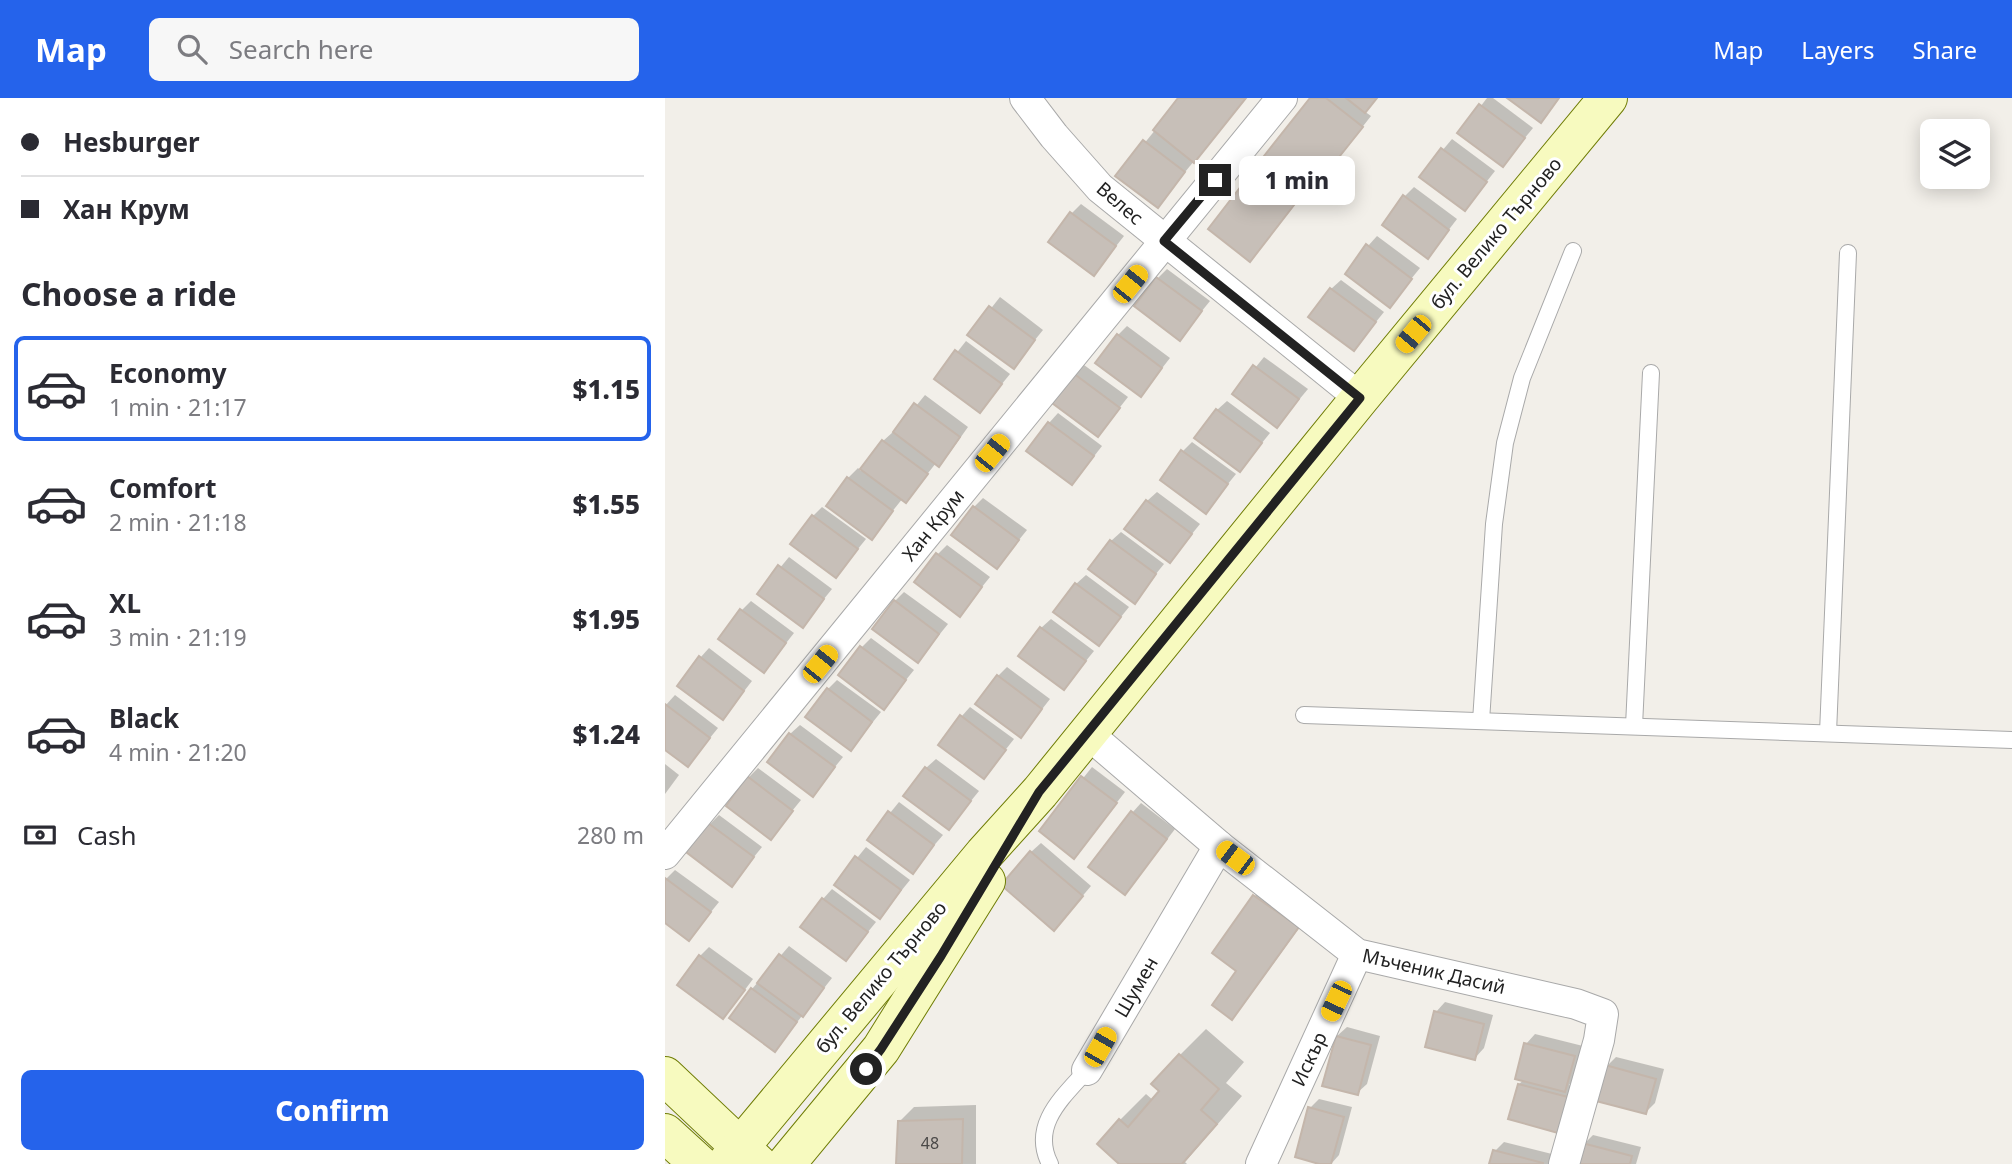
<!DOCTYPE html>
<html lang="en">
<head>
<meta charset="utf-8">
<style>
  :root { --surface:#fff; --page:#f7f7f7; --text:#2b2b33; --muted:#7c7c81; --line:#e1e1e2; --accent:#2563eb }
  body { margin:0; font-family:"Noto Sans",sans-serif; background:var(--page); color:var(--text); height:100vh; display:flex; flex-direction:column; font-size:26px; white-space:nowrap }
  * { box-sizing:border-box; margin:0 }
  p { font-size:23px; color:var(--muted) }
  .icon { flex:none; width:38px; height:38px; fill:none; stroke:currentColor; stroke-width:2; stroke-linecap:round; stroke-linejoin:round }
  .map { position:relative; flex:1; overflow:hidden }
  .details { display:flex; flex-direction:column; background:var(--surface); width:665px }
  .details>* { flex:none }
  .hud { display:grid; align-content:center; height:154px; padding:0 21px; background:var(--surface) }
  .tools { position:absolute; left:1255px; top:21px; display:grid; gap:14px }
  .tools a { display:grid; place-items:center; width:70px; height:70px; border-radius:10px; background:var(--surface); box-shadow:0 4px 18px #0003; font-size:35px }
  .end { position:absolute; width:32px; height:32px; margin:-16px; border:9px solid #222; background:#fff; box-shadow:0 0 0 4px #fff }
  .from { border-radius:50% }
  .bubble { position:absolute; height:49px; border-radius:10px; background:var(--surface); box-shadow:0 4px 18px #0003; font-size:23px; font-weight:800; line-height:49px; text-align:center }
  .car { position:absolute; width:21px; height:42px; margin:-21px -10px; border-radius:9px; box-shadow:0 0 5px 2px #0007; background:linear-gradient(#f5c518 24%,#345 0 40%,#f5c518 0 76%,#345 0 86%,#f5c518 0) }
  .hud b { display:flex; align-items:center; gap:24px; height:66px; font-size:26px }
  .hud b+b { border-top:2px solid var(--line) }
  .hud i { width:18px; height:18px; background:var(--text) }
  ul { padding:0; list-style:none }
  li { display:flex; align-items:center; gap:21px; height:105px; margin:0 14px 10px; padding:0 7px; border:4px solid transparent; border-radius:10px }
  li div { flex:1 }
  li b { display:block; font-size:26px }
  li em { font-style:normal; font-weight:800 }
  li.active { border-color:var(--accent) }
  li>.icon { width:63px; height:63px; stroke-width:1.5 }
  h2 { padding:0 21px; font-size:32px; line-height:84px }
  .pay { display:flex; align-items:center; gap:18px; height:77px; padding:0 21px; font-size:26px }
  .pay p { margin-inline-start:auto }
  .cta { display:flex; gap:14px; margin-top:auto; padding:14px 21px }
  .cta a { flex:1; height:80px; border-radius:10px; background:var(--accent); color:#fff; font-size:28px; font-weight:800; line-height:80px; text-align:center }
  header { display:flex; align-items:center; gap:42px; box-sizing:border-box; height:98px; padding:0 35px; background:var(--accent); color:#fff }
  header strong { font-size:33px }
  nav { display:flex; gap:38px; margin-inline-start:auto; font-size:24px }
  .search { width:490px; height:63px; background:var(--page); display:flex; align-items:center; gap:18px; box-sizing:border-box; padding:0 24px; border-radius:10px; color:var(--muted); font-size:26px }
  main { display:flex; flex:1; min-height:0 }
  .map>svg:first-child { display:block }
  .shadow { fill:#0003 }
  .building { fill:#c7bfb8; stroke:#c4b6ab; stroke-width:2 }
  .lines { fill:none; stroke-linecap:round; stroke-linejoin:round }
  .lane-casing { stroke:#a9a9a9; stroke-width:18 }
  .street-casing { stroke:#a9a9a9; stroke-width:32 }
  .secondary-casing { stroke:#707d05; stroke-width:40 }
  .lane { stroke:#fff; stroke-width:16 }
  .street { stroke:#fff; stroke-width:30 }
  .secondary { stroke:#f7fabf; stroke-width:38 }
  .route { stroke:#222; stroke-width:9 }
  .labels { text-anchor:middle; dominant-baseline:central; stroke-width:6; stroke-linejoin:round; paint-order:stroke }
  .number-label { font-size:16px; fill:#4b4948 }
  .street-label { font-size:19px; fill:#222; stroke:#fff }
</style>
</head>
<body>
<header>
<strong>Map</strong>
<div class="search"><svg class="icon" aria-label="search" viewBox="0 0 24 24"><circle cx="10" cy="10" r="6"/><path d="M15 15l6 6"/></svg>Search here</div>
<nav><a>Map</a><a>Layers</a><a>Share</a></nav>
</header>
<main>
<section class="details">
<div class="hud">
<b><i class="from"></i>Hesburger</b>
<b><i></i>Хан Крум</b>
</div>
<h2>Choose a ride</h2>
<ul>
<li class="active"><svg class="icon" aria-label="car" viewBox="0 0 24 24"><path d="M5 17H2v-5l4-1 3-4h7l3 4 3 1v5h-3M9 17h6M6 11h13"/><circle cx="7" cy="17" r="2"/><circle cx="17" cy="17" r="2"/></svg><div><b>Economy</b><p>1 min · 21:17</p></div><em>$1.15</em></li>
<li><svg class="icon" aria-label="car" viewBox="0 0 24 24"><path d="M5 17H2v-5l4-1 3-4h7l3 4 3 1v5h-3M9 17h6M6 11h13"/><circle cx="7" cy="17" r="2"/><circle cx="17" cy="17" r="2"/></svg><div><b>Comfort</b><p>2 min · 21:18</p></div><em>$1.55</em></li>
<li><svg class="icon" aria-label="car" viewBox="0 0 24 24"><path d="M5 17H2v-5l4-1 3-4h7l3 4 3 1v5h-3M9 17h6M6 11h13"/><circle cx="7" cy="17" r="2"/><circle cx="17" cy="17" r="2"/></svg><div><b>XL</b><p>3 min · 21:19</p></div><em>$1.95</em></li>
<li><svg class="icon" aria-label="car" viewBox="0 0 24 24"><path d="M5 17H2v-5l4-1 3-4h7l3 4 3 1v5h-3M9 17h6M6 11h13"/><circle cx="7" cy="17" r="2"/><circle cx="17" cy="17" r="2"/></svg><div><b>Black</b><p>4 min · 21:20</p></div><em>$1.24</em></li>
</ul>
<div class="pay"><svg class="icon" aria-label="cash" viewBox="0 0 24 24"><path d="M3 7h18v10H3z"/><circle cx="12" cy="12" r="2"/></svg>Cash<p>280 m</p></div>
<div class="cta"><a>Confirm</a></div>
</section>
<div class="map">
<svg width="1347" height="1066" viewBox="0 0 1347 1066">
  <rect width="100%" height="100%" fill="#f2efe9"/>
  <g class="shadow">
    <path d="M516,0H581L492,108L453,78Z"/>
    <path d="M647,0H712L699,13L706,18L655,83L643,90L594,152L595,66Z"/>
    <path d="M822,0H828L868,30L838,67L795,35Z"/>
    <path d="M787,41L830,73L800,111L756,78Z"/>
    <path d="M749,89L792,121L763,159L739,99Z"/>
    <path d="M416,106L459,138L429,176L406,116Z"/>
    <path d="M712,138L755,170L725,207L703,148Z"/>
    <path d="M502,171L545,203L515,240L492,181Z"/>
    <path d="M676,182L719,214L689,251L666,191Z"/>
    <path d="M335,199L378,232L348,269L305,237Z"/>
    <path d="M462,228L505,260L476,297L453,237Z"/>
    <path d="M301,243L345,276L315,313L271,281Z"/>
    <path d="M599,259L643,291L612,328L569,296Z"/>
    <path d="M419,267L463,299L433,337L410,277Z"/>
    <path d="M260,297L303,329L283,357L274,366L271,365L241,403L238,400L206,440L163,408L183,380L193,370L196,373L218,343L228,334L229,335Z"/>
    <path d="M562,303L605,335L575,372L552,312Z"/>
    <path d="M393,315L437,348L416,375L384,325Z"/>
    <path d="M527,344L571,376L541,413L518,353Z"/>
    <path d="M492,394L535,426L505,463L482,403Z"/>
    <path d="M318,400L362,432L332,469L309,409Z"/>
    <path d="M157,409L201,441L171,478L148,418Z"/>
    <path d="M456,434L499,466L469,503L446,443Z"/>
    <path d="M282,447L325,479L295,516L273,456Z"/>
    <path d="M124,459L167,491L137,528L94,495Z"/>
    <path d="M421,477L464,509L434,546L411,486Z"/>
    <path d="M239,494L283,526L253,563L230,503Z"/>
    <path d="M86,503L129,535L99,573L76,513Z"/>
    <path d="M386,521L429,553L399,590L376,530Z"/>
    <path d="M206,540L249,572L219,609L197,549Z"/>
    <path d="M44,550L87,583L58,620L35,560Z"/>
    <path d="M342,569L385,601L356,638L333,578Z"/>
    <path d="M172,582L216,614L186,651L163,591Z"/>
    <path d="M10,597L53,630L23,667L0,650V608Z"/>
    <path d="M305,609L349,641L319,679L296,619Z"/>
    <path d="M135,627L178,659L148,696L125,636Z"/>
    <path d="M271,661L314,693L284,730L261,670Z"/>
    <path d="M0,666L14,677L0,696Z"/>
    <path d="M427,669L460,694L409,759L376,733Z"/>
    <path d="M93,670L136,702L106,739L83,680Z"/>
    <path d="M234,704L278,737L247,773L204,741Z"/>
    <path d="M476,705L510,731L469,785L467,715Z"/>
    <path d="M54,717L97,749L67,786L44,727Z"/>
    <path d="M376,745L426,788L398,821L366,754Z"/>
    <path d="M201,749L245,782L215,819L171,786Z"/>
    <path d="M10,772L54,804L24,841L0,823V782Z"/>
    <path d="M599,788L642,819L576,910L567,920L574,872L549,854L590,798Z"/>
    <path d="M167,791L211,824L181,861L158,801Z"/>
    <path d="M124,848L167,880L110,952L87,891Z"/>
    <path d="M44,849L88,881L67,909L35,858Z"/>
    <path d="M780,904L828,917L819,950L810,960L771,914Z"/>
    <path d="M682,929L715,938L702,986L692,995L672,938Z"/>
    <path d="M541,931L579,964L561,985L577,998L520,1064L522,1066H457L455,1022L481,996L489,1003L515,957Z"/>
    <path d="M870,936L918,948L909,982L904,987L911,989L902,1023L854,986L860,981L861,946Z"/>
    <path d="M951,959L999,971L990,1005L981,1014L942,968Z"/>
    <path d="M654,1001L687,1009L674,1057L666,1066H661L645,1010Z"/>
    <path d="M311,1007V1066H233L234,1024L249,1009Z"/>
    <path d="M928,1037L976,1049L971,1066H914L919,1046Z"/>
    <path d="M839,1044L887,1056L884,1066H826L830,1053Z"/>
  </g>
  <g class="building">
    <path d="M513,0H581L529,65L488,32Z"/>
    <path d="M645,0H661L698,29L646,94L599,58Z"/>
    <path d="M681,0H712L700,15Z"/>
    <path d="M842,0H894L876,25Z"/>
    <path d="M814,6L860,40L838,69L792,35Z"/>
    <path d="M478,42L520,74L493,110L450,78Z"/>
    <path d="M776,50L822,84L800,113L754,79Z"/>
    <path d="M594,65L636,98L585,164L543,131Z"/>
    <path d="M738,97L784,132L763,161L717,127Z"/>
    <path d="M405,114L451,148L429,178L383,144Z"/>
    <path d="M701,146L747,181L725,210L680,176Z"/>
    <path d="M491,179L537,213L515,243L469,208Z"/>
    <path d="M665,190L711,224L689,253L643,219Z"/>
    <path d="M324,208L370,242L349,271L302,237Z"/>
    <path d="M452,236L497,270L476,299L430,265Z"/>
    <path d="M290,252L337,286L315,315L269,281Z"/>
    <path d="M588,267L634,301L612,330L567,296Z"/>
    <path d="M408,275L455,310L433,339L387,305Z"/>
    <path d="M249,305L295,339L274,369L228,334Z"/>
    <path d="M551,311L597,345L575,374L529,340Z"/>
    <path d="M383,324L429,358L407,387L361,353Z"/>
    <path d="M217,342L263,376L241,405L195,371Z"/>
    <path d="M516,352L563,386L541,416L495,382Z"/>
    <path d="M182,379L228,413L207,442L161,408Z"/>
    <path d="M481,402L527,436L505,465L459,431Z"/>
    <path d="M308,408L354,442L332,471L286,437Z"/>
    <path d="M147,417L193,451L171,480L125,446Z"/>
    <path d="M445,442L491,476L470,506L423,471Z"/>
    <path d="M271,455L317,489L295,519L249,484Z"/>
    <path d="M113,467L159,501L138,530L92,496Z"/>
    <path d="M410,485L456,519L434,548L388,514Z"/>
    <path d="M229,502L274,536L253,565L207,531Z"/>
    <path d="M75,511L121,545L99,575L53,541Z"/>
    <path d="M375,529L421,563L399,592L353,558Z"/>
    <path d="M195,548L241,582L219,612L173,577Z"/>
    <path d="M34,558L79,593L58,622L12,588Z"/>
    <path d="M332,577L377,611L356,640L310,606Z"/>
    <path d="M162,590L207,624L186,653L140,619Z"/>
    <path d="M0,606L45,640L23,669L0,652Z"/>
    <path d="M295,617L341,652L319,681L273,647Z"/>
    <path d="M124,635L170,669L148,699L102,664Z"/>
    <path d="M260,669L306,703L284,732L238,698Z"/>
    <path d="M82,678L128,713L106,742L61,708Z"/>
    <path d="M416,678L452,705L409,761L374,733Z"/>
    <path d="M223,713L269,747L248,776L202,742Z"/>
    <path d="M466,713L502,741L460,797L423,769Z"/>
    <path d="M43,725L89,759L67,789L21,754Z"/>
    <path d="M365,753L418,798L389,833L336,787Z"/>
    <path d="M190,758L236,792L215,821L169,787Z"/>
    <path d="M0,780L46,814L24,843L0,825Z"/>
    <path d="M588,797L634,829L567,922L547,907L571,873L547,855Z"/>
    <path d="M157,800L203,834L181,863L135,829Z"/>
    <path d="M114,856L159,890L138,919L92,885Z"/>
    <path d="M34,857L80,892L58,921L12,887Z"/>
    <path d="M86,890L132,924L110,954L64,920Z"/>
    <path d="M769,913L819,926L810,962L760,949Z"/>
    <path d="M671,938L706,947L693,997L657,988Z"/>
    <path d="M859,945L910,958L900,994L850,981Z"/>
    <path d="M514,956L554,991L536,1012L552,1026L517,1066H454L432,1046L454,1021L463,1029L494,993L486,986Z"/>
    <path d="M940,967L991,981L981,1016L931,1003Z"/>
    <path d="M853,986L903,999L893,1035L843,1021Z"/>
    <path d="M643,1009L679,1019L666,1066H654L630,1059Z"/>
    <path d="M298,1021L297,1066H231L233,1023Z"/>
    <path d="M917,1045L967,1058L965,1066H912Z"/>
    <path d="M828,1052L878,1065V1066H824Z"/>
  </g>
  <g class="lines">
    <defs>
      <g id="lane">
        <path d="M639,617L1347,642"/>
        <path d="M816,623L829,426L840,345L857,280L908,153"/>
        <path d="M969,628L986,275"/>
        <path d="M1163,635L1183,155"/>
        <path d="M385,1066C365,1027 398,999 422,972"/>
      </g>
      <g id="street">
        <path d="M360,0L389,38L435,90L695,300"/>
        <path d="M422,635L554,748L692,856L911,906L938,916L934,942L899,1066"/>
        <path d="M0,756L617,0"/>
        <path d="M422,972L554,748"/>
        <path d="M596,1066L692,856"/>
      </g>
      <g id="secondary">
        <path d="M0,978L93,1066"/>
        <path d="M0,1035L34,1066"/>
        <path d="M61,1066L319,756L375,694L695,300L943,0"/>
        <path d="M121,1066L216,951L321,783"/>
      </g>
    </defs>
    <use href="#lane" class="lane-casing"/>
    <use href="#street" class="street-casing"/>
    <use href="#secondary" class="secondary-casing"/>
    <use href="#lane" class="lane"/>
    <use href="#street" class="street"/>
    <use href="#secondary" class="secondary"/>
  </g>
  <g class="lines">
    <path class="route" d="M201,971L216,951L276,858L374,694L695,300L499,143L550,82"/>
  </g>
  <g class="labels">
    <g class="number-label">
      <text x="265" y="1045">48</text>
    </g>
    <g class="street-label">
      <text transform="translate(455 105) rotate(41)">Велес</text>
      <text transform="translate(831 135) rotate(-50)">бул. Велико Търново</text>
      <text transform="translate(268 427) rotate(-51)">Хан Крум</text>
      <text transform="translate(769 873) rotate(13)">Мъченик Дасий</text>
      <text transform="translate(216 879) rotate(-50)">бул. Велико Търново</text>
      <text transform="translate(471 889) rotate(-60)">Шумен</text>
      <text transform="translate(644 961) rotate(-65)">Искър</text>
    </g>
  </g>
</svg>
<div class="tools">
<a><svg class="icon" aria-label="layers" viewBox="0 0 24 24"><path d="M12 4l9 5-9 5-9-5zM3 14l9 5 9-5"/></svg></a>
</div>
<i class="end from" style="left:201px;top:971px"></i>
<i class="end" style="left:550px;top:82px"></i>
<div class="bubble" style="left:574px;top:58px;width:116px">1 min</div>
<i class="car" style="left:465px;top:186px;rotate:39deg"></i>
<i class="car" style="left:748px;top:236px;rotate:220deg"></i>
<i class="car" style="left:327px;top:355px;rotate:39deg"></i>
<i class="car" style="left:155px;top:566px;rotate:39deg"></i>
<i class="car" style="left:570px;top:760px;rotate:307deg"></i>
<i class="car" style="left:671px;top:903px;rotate:205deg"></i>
<i class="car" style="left:435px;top:949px;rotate:30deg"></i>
</div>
</main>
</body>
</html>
